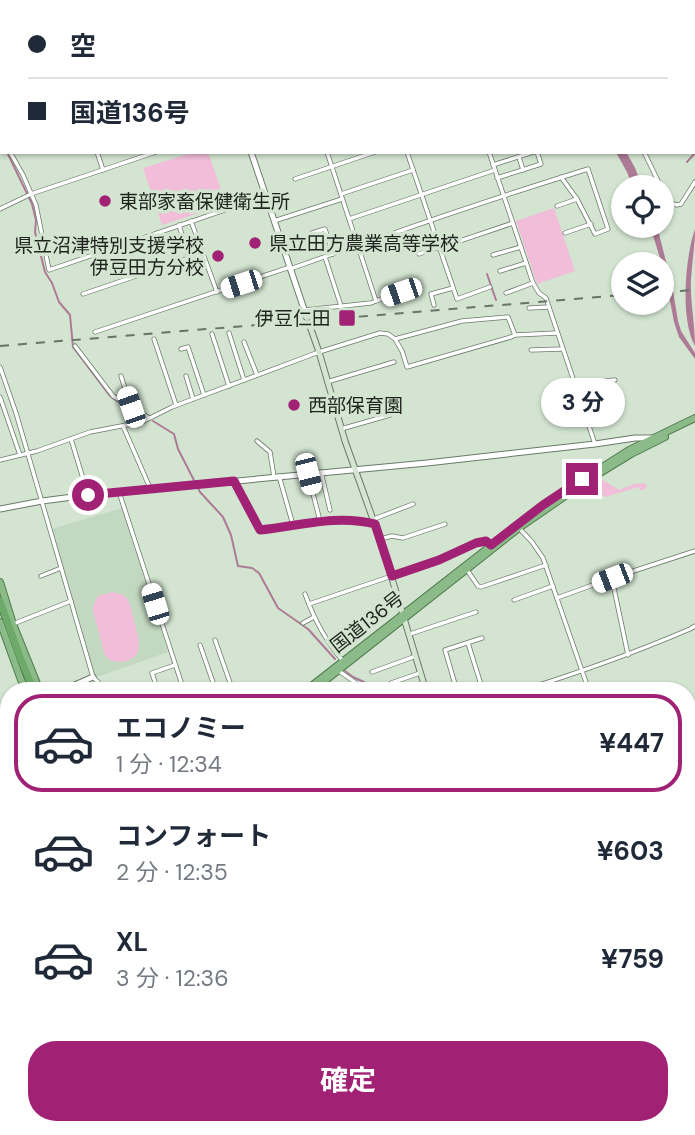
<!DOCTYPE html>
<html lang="ja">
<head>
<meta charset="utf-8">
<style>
  :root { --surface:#fff; --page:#f6f6f7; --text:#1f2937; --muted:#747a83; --line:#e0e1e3; --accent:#a12274 }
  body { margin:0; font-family:"DM Sans","Noto Sans JP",sans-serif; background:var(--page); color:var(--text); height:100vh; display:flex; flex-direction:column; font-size:26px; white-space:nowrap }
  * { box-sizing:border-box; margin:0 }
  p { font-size:23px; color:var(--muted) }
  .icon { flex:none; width:38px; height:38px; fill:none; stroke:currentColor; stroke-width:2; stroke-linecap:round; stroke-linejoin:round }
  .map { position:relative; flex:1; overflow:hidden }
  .side { position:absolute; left:0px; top:682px; width:696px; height:453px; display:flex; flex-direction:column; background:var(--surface); border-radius:28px 28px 0 0; box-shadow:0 2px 5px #0004 }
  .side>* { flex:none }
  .banner { position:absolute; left:0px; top:0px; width:696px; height:154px; box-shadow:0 2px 5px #0004; display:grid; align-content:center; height:154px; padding:0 28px; background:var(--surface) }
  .fabs { position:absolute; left:611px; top:175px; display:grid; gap:14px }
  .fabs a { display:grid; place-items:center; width:63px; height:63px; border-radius:50%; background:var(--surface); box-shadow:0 2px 5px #0004; font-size:35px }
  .end { position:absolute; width:32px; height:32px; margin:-16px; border:9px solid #a12274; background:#fff; box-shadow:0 0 0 4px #fff }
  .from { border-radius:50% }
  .bubble { position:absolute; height:49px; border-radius:24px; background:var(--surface); box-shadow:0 2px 5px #0004; font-size:23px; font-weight:700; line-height:49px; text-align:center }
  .car { position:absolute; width:21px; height:42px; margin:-21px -10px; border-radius:9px; box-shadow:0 0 5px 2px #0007; background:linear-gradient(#fff 24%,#345 0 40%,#fff 0 76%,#345 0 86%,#fff 0) }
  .banner b { display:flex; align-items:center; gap:24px; height:66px; font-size:26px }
  .banner b+b { border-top:2px solid var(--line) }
  .banner i { width:18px; height:18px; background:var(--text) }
  ul { padding:12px 0 0; list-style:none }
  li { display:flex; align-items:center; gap:21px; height:98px; margin:0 14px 10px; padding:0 14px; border:4px solid transparent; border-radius:28px }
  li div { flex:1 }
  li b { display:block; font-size:26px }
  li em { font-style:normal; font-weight:700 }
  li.selected { border-color:var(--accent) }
  li>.icon { width:63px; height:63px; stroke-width:1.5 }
  .cta { display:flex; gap:14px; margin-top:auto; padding:14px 28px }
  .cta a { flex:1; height:80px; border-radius:28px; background:var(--accent); color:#fff; font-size:28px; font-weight:700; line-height:80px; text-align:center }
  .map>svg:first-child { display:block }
  .built { fill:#c2d8c0 }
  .green { fill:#f1bdd8 }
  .water { fill:#ad7b95 }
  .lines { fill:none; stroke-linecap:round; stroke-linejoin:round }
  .stream { stroke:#ad7b95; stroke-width:2 }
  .river { stroke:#ad7b95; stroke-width:9 }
  .minor-casing { stroke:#6a7a69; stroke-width:5 }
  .tertiary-casing { stroke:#6a7a69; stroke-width:7 }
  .secondary-casing { stroke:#6a7a69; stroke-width:7 }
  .trunk-casing { stroke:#527b4f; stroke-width:8 }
  .motorway-casing { stroke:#527b4f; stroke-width:9 }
  .minor { stroke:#fff; stroke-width:3.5 }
  .tertiary { stroke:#fff; stroke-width:5 }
  .secondary { stroke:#d4e6d2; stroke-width:5 }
  .trunk { stroke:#8bbb88; stroke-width:6 }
  .motorway { stroke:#6eaa6a; stroke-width:7 }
  .rail { stroke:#697467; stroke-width:2; stroke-dasharray:9 9; stroke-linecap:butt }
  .route { stroke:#a12274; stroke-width:9 }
  .poi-dot { fill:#a12274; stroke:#d3e5d1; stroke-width:2.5 }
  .labels { text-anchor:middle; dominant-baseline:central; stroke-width:7; stroke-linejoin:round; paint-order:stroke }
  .poi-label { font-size:19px; fill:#1e241d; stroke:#d3e5d1; text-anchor:start }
  .street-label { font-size:19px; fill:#1e241d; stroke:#d3e5d1 }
</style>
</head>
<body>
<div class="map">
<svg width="695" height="1135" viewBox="0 0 695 1135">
  <rect width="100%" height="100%" fill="#d3e5d1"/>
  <path class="built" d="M122,508L168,652L97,677L94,676L52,529Z"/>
  <g class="green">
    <path d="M195,152H208L226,204L162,225L143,168Z"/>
    <path d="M554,208L575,271L537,284L516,221Z"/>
    <path d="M600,478L619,490L634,484L644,483L647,486L646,488L642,491L638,487C627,491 616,493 606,497C601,495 597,488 592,484L593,482Z"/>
    <path d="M113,592L123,595L128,600L130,605L139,641L138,652L134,657L127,661L117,662L110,660L105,655L93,611L94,604L98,596Z"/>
  </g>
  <g class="water">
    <path d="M650,226H657L672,285L678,321L681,331L695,353V359L679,337L674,322L665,274Z"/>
    <path d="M695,229C695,246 692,262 691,279C690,301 695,324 695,346C680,319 685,258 695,229Z"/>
    <path d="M0,1007L9,1019V1043L0,1033Z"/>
  </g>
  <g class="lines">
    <g class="stream">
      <path d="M407,0V2"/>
      <path d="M0,111H2"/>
      <path d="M7,152L32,204L36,220L35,232L45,272L52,283L59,302L70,315L73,347L110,396L139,416"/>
      <path d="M687,162L695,153"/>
      <path d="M487,274L496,300"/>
      <path d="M153,421L174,434L178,449L200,492L223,517L231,535L238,566L252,568L259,573L278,608L308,629L335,659"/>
      <path d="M345,671L353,677L364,682L368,691"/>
    </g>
    <g class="river">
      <path d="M199,0L200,2"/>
      <path d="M621,152L631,170L638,187"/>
    </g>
    <defs>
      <g id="minor">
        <path d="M63,0L64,2"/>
        <path d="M233,0L234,2"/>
        <path d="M269,0L270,2"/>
        <path d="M532,0L533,2"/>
        <path d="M659,0L660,2"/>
        <path d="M25,2V0"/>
        <path d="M594,2L600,0"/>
        <path d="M695,110V111"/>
        <path d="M0,141L2,142"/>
        <path d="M10,152L23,175L36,205L49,270L266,196"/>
        <path d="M97,152L103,170"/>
        <path d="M407,152L457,299L490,287"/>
        <path d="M489,152L533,283L539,293L546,298L595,444"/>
        <path d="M644,152L661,187"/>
        <path d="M519,157L523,170"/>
        <path d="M493,165L533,152"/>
        <path d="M497,178L541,164L537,152"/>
        <path d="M295,179L375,152"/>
        <path d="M662,188L670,203L677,205L681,204L695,182"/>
        <path d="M341,194L413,170"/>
        <path d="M557,206L577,199"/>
        <path d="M0,209L31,194L156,152"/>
        <path d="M349,219L495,170"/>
        <path d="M191,221L217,292"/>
        <path d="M274,221L342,199"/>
        <path d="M179,225L189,258"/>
        <path d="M312,233L325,229L333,254"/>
        <path d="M565,233L591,224"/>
        <path d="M358,246C434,218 511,193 588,169L608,229L595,234L577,199L561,177"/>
        <path d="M439,248L513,223"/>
        <path d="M419,254L439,247"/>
        <path d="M493,255L521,247"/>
        <path d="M325,257L341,306"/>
        <path d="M290,269L358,245"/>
        <path d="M500,271L526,263"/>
        <path d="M506,293L533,283"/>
        <path d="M83,294L204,253"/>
        <path d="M376,301L401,292"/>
        <path d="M434,305L431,294L453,288"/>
        <path d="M529,308L549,307"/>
        <path d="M305,310L371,303L376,301L327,152"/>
        <path d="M95,332L290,267"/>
        <path d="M229,333L244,380"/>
        <path d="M212,334L229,386"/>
        <path d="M154,339L176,405"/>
        <path d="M395,339L462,321L508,317L515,335L557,333"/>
        <path d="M244,342L257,375"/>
        <path d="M75,346L113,396L149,418"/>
        <path d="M181,349L188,347L204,395"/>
        <path d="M531,350L562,349"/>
        <path d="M0,367L16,413L93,677L98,682L101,691"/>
        <path d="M121,376L131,407"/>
        <path d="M186,376L193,399"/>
        <path d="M327,382L394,362"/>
        <path d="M574,383L615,380"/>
        <path d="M0,397L20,455"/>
        <path d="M123,426L150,488"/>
        <path d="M341,429L390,415"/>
        <path d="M71,439L88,495"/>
        <path d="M257,441L270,452L274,477"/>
        <path d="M0,460L37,451L90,432L142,422L172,407L319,352L380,333L388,334L395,339L402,351L407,367L511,337L515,335"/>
        <path d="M321,472L330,510"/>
        <path d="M308,474L320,521"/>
        <path d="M279,476L293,525"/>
        <path d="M234,481L260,530C297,525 336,515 373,523"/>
        <path d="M119,492L184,691"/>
        <path d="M374,519L413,504"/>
        <path d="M519,528L532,542L543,558L589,691"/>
        <path d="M380,539L392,536L403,538L445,524"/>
        <path d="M467,570L478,586L481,587L546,565"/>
        <path d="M41,576L61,568"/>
        <path d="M612,579L628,655"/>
        <path d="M305,594C314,619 326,642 344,662"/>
        <path d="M557,598L612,578L695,551"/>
        <path d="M514,600L553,586"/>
        <path d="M309,604L439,560L476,543L486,541L492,547"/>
        <path d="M303,623L314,617"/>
        <path d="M13,624L71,601"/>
        <path d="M410,634L476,612"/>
        <path d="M215,640L233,691"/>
        <path d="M468,643L483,691"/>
        <path d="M200,645L216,691"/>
        <path d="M339,671L356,683L359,691"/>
        <path d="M372,672L416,656"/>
        <path d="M391,683L420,673"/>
        <path d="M158,691L152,673L175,665"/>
        <path d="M278,691L298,686L306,689"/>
        <path d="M416,691L425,688"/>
        <path d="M457,691L445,650L482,638"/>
        <path d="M520,691C578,673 634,653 690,629L695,626"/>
        <path d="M688,749L695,748"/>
        <path d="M688,810L695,811"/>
        <path d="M688,1112L695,1111"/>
        <path d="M413,1127L416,1135"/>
        <path d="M553,1128L563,1127"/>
      </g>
      <g id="tertiary">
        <path d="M298,2L301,0"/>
        <path d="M0,51H2"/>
        <path d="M251,152L307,318"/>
        <path d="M0,509L42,501L88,495L427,463L595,444L635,438H654"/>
        <path d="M61,691L93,677"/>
        <path d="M0,716L9,714"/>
        <path d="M0,727L9,736"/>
        <path d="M688,1067L695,1066"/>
        <path d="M467,1135L494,1127"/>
      </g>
      <g id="secondary">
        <path d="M307,318L319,352L345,441L380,539L426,691"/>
        <path d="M330,1127L332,1135"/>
      </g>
      <g id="trunk">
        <path d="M0,582L13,624L40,691"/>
        <path d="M0,622L21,680L27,691"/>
        <path d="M305,691L543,505L629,450L695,418"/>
        <path d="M312,691L519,528L587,481L631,454L665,437"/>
        <path d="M0,882L9,879"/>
        <path d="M0,888L9,886"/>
        <path d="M233,1127L239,1135"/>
        <path d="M241,1127L248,1135"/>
        <path d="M247,1127L254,1135"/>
      </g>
      <path id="motorway" d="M0,601L20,657L34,691"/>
    </defs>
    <use href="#minor" class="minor-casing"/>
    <use href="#tertiary" class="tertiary-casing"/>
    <use href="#secondary" class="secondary-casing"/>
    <use href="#trunk" class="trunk-casing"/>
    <use href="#motorway" class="motorway-casing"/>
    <use href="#minor" class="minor"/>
    <use href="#tertiary" class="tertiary"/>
    <use href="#secondary" class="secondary"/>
    <use href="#trunk" class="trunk"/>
    <use href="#motorway" class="motorway"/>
    <g class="rail">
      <path d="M662,292L695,290"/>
      <path d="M0,346L623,295"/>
    </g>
  </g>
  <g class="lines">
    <path class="route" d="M88,495L234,481L260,530C298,526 337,514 375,524L392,576L439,560L476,543L486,541L491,545L543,505L582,479"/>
  </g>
  <g class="poi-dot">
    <circle cx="105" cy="201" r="7"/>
    <circle cx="255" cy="243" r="7"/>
    <circle cx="218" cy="256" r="7"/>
    <rect x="338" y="309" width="18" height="18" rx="3.5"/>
    <circle cx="294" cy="405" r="7"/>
  </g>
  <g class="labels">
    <g class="poi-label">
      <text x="119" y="201">東部家畜保健衛生所</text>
      <text x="269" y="243">県立田方農業高等学校</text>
      <text x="204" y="245" text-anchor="end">県立沼津特別支援学校<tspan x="204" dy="22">伊豆田方分校</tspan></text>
      <text x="331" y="318" text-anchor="end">伊豆仁田</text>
      <text x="308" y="405">西部保育園</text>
    </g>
    <g class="street-label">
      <text transform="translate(367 622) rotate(-38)">国道136号</text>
    </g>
  </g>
</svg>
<div class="fabs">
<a><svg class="icon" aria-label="locate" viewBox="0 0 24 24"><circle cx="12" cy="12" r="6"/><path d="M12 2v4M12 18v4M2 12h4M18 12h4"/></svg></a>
<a><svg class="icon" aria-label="layers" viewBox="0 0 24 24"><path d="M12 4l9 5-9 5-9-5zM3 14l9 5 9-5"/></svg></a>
</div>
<i class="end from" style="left:88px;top:495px"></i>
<i class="end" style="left:582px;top:479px"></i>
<div class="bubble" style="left:541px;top:378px;width:84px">3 分</div>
<i class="car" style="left:241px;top:284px;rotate:252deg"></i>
<i class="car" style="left:401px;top:292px;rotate:251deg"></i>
<i class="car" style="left:131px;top:407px;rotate:341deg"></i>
<i class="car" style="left:308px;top:474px;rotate:166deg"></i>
<i class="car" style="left:612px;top:578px;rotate:249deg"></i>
<i class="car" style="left:155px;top:604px;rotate:343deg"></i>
<div class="banner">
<b><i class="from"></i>空</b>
<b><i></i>国道136号</b>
</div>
<section class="side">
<ul>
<li class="selected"><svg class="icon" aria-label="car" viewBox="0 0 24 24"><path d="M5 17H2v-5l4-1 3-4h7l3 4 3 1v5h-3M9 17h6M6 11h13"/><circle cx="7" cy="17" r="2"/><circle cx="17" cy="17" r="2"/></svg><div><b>エコノミー</b><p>1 分 · 12:34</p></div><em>¥447</em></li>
<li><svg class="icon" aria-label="car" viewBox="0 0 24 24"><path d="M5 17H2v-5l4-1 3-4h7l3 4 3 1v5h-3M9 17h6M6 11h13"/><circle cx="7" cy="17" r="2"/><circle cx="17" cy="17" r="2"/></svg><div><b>コンフォート</b><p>2 分 · 12:35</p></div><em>¥603</em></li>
<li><svg class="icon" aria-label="car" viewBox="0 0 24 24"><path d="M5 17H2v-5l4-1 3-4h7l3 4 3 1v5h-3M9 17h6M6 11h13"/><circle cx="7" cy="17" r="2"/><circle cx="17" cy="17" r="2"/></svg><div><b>XL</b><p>3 分 · 12:36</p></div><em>¥759</em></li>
</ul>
<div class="cta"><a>確定</a></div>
</section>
</div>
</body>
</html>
